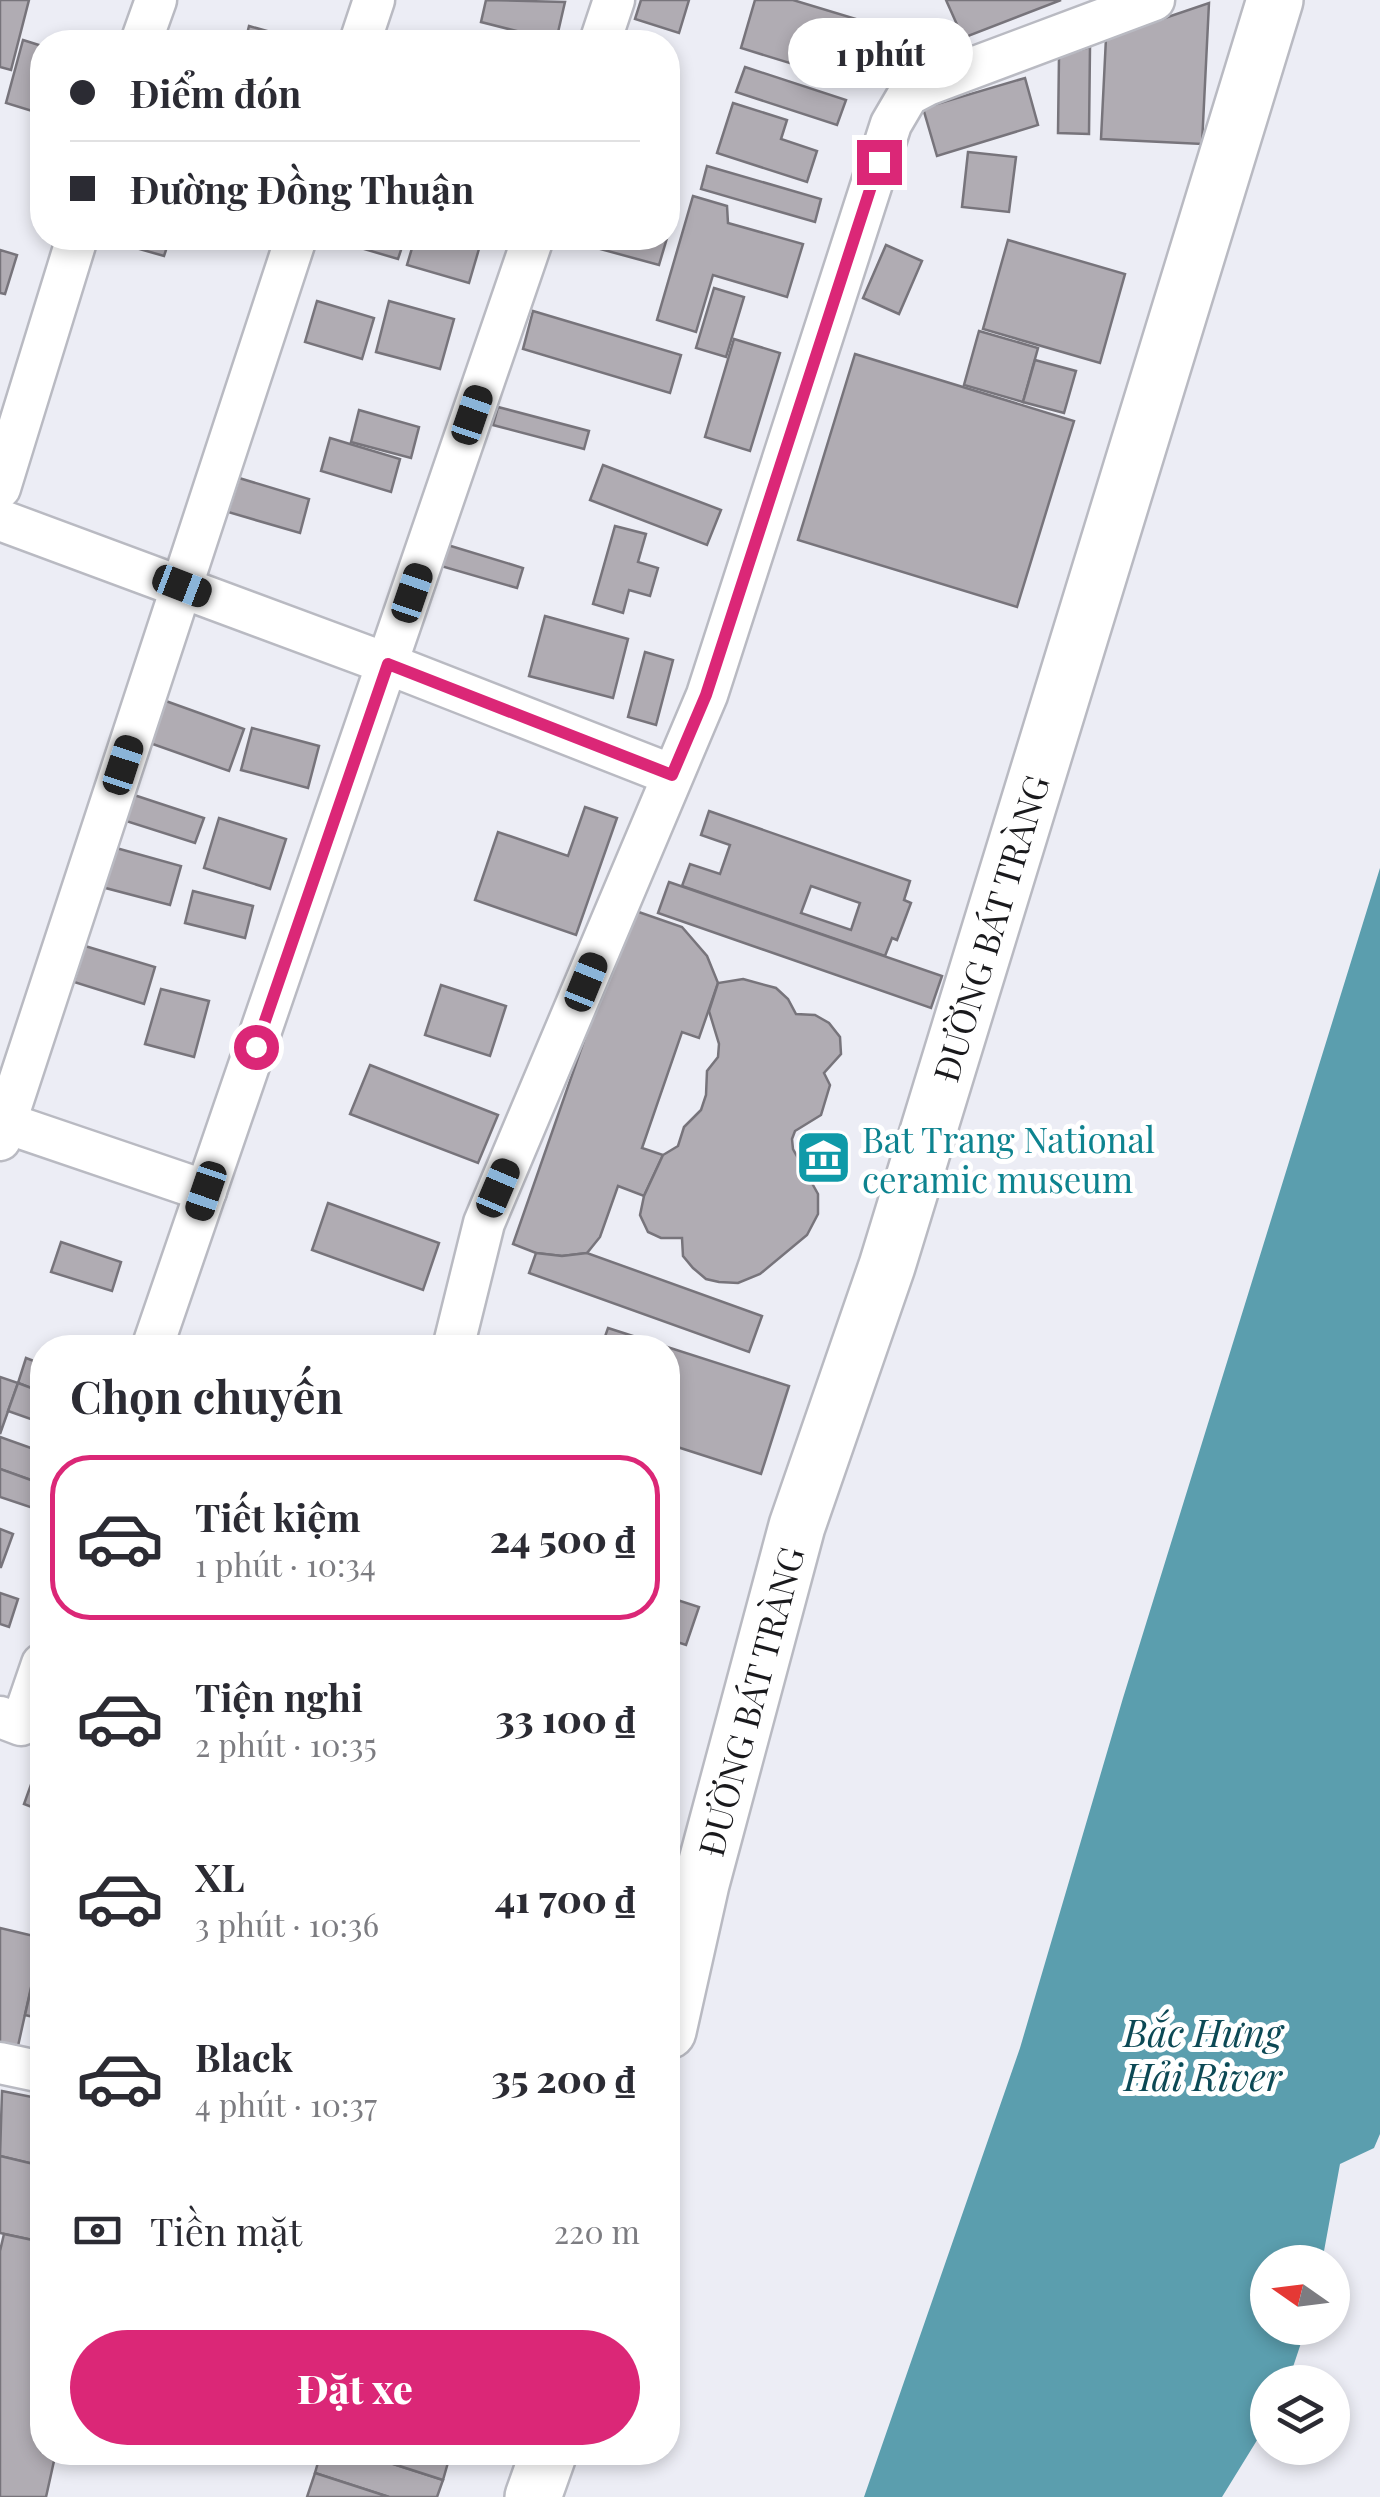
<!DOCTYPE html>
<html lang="vi">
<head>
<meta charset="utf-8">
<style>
  :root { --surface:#fff; --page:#f2f2f3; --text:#2b2b33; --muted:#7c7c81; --line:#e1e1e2; --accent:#db2777 }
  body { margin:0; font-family:"Playfair Display",serif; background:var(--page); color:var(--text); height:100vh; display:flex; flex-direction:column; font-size:38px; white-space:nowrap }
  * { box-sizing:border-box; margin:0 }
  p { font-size:32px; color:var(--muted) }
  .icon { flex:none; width:55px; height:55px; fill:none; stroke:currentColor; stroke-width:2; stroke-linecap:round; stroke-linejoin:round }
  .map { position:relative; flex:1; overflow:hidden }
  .details { position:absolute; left:30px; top:1335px; width:650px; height:1130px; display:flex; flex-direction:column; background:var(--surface); border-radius:40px; box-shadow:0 5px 15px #0003 }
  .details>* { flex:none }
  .guide { position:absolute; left:30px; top:30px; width:650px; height:220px; border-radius:40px; box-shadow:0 5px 15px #0003; display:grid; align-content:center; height:220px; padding:0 40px; background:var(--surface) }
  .needle { width:65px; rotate:284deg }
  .fabs { position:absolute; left:1250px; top:2245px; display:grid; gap:20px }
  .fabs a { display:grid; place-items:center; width:100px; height:100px; border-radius:50%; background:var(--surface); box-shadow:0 5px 15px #0003; font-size:50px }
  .end { position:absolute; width:45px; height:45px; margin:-22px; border:12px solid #db2777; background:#fff; box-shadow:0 0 0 5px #fff }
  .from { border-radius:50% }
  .bubble { position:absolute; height:70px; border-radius:35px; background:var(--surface); box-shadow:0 5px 15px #0003; font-size:32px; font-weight:800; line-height:70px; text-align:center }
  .car { position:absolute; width:30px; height:60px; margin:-30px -15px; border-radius:12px; box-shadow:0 0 8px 2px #0007; background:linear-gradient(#222 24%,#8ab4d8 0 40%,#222 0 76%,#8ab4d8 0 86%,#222 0) }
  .guide b { display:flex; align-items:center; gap:35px; height:95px; font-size:38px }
  .guide b+b { border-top:2px solid var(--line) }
  .guide i { width:25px; height:25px; background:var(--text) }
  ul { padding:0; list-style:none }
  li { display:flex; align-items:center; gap:30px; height:165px; margin:0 20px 15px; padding:0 20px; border:5px solid transparent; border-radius:40px }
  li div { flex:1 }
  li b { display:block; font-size:38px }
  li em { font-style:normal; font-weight:800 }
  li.current { border-color:var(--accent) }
  li>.icon { width:90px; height:90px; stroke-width:1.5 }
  h2 { padding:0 40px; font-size:45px; line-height:120px }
  .pay { display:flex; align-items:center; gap:25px; height:110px; padding:0 40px; font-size:38px }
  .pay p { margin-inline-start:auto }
  .cta { display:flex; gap:20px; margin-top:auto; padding:20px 40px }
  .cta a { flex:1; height:115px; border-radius:60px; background:var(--accent); color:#fff; font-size:40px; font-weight:800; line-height:115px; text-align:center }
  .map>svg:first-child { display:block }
  .water { fill:#5b9eae }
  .building { fill:#b0acb3; stroke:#77747b; stroke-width:2.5; fill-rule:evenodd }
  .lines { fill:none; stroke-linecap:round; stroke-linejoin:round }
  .street-casing { stroke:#b9bac2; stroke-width:45 }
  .secondary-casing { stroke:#b9bac2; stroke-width:60 }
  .street { stroke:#fff; stroke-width:40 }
  .secondary { stroke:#fff; stroke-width:55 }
  .route { stroke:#db2777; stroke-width:12 }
  .labels { text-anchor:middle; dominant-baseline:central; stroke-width:10; stroke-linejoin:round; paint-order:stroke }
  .street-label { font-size:35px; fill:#19191c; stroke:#fff }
  .culture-label { font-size:35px; fill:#0d838f; stroke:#fff; text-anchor:start }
  .water-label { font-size:38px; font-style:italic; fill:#0c4955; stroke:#fff }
</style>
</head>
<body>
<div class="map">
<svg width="1380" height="2497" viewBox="0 0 1380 2497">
  <rect width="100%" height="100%" fill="#ecedf5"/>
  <path class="water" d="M1380,868V2134L1374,2148L1340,2164L1322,2262H1268V2328H1306L1288,2382H1268L1267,2424L1222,2497H864L1020,2048L1123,1698Z"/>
  <g class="building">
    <path d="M0,0H29L11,70L0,67Z"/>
    <path d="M486,0L565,2L556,41L481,22Z"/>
    <path d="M641,0H689L679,33L635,19Z"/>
    <path d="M755,0H793L876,25L858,84L741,48Z"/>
    <path d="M946,0H1061L963,38Z"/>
    <path d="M1209,3L1202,144L1101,139L1106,38Z"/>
    <path d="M249,26L306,42H245Z"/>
    <path d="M395,32L440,42H392Z"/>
    <path d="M23,40L42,46V114L6,103Z"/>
    <path d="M1090,47L1089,134L1058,133L1059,56Z"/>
    <path d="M745,67L846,100L837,125L736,92Z"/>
    <path d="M1025,78L1038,125L937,156L923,108Z"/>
    <path d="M733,103L787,120L781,139L817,151L807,182L717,153Z"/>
    <path d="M968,152L1016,157L1009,212L962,207Z"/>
    <path d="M707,166L821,199L815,222L701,189Z"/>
    <path d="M693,196L727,206L728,223L803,244L787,297L713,275L696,332L657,320Z"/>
    <path d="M101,238H170L164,256Z"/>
    <path d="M327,238H405L398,259Z"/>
    <path d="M415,238H464L481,242L469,283L407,265Z"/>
    <path d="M560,238H667L659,265Z"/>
    <path d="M1008,240L1125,274L1100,363L983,329Z"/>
    <path d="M886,245L922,261L899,314L863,298Z"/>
    <path d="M0,250L17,255L5,294L0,293Z"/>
    <path d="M714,288L744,297L726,357L696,348Z"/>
    <path d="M317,301L374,318L362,359L305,342Z"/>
    <path d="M389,301L454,319L440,369L376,352Z"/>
    <path d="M533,311L681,355L670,393L523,349Z"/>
    <path d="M979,331L1038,348L1023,402L964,385Z"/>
    <path d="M734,339L780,353L750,451L705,437Z"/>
    <path d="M855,354L1074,421L1017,607L798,540Z"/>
    <path d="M1035,360L1076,371L1064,413L1023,402Z"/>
    <path d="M498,407L589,431L584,449L493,425Z"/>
    <path d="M359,410L419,427L411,458L351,442Z"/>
    <path d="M330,438L400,459L391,492L321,471Z"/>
    <path d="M603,465L721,510L707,545L590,500Z"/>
    <path d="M239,478L309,499L300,533L228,512Z"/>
    <path d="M615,526L646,534L638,562L658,568L650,596L629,590L623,613L593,604Z"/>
    <path d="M441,543L523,568L517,588L434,564Z"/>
    <path d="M545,616L628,639L613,698L529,676Z"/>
    <path d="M645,652L673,660L656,725L628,717Z"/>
    <path d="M163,700L244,729L229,771L147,742Z"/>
    <path d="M252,728L319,746L308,788L241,770Z"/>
    <path d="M134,795L204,818L195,843L126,821Z"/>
    <path d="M585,807L617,818L576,935L475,900L498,832L568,856Z"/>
    <path d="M709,811L910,881L904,900L911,903L897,940L892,938L885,956L682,886L690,864L720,874L730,845L701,835ZM811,886L860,903L851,930L801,913Z"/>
    <path d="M219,818L286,839L270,889L204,868Z"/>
    <path d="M109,846L181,866L170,905L98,886Z"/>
    <path d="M669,882L942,976L931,1008L658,913Z"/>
    <path d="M193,891L253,906L245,938L185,923Z"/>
    <path d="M630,909L682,927L707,956L718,983L699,1038L682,1032L642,1148L663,1155L644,1196L618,1186L600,1237L587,1253L562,1256L536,1253L513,1244Z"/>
    <path d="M85,946L155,967L144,1004L74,982Z"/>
    <path d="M743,979L776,988L788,999L796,1014L815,1015L829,1023L840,1037L841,1054L824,1073L830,1085L821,1115L795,1131L792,1139L793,1149L818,1194V1214L807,1235L760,1274L738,1283L719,1282L706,1279L693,1268L683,1256L682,1238H661L648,1232L640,1215L644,1196L663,1155L678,1146L684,1127L701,1110L706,1095L707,1071L718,1057L719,1044L709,1011L718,983Z"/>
    <path d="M441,985L506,1006L490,1056L425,1035Z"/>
    <path d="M161,989L209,1001L194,1057L145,1044Z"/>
    <path d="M370,1065L498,1115L478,1163L350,1114Z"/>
    <path d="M328,1203L439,1243L423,1290L312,1250Z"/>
    <path d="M61,1242L121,1262L112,1291L51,1272Z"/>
    <path d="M536,1253L562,1256L587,1253L762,1316L749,1352L529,1273Z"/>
    <path d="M608,1328L789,1386L761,1474L668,1444V1348H601Z"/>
    <path d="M26,1358L42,1364V1392L18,1383Z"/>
    <path d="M0,1377L18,1383L0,1434Z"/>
    <path d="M18,1383L42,1392V1423L8,1411Z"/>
    <path d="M0,1437L42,1452V1484L0,1469Z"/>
    <path d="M0,1469L42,1484V1511L0,1497Z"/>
    <path d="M0,1529L13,1534L1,1567H0Z"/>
    <path d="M0,1593L18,1599L9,1627L0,1624Z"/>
    <path d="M668,1597L699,1607L686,1645L668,1639Z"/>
    <path d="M42,1754V1811L24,1804Z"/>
    <path d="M0,1928L42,1938L14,2064L0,2061Z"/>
    <path d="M42,1942V2019L25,2015Z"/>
    <path d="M2,2091L42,2099V2166L0,2156Z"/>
    <path d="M0,2156L42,2166V2242L0,2233Z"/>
    <path d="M4,2234L42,2242V2452H56L46,2497H0V2251Z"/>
    <path d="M321,2452H356L443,2480L437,2497H389L315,2473Z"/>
    <path d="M356,2452H451L443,2480Z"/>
    <path d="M315,2473L389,2497H307Z"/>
  </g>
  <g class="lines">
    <defs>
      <g id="street">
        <path d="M141,42L156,0"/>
        <path d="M360,42L374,0"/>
        <path d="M600,42L614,0"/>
        <path d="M0,488L77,238"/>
        <path d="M0,520L388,664L672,775"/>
        <path d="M0,1121L206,1191"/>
        <path d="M0,1140L296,238"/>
        <path d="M152,1348L533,238"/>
        <path d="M453,1348L484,1223L707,695L891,124L908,95L927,85L1154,0"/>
        <path d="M0,1717L21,1725L42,1664"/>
        <path d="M0,2063L42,2072"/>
      </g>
      <g id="secondary">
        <path d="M668,2031L701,1884L797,1526L887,1266L1275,0"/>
        <path d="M533,2497L549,2452"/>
      </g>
    </defs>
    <use href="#street" class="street-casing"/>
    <use href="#secondary" class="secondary-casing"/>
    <use href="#street" class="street"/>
    <use href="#secondary" class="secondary"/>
  </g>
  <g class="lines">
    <path class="route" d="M256,1047L388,664L672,775L706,695L879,162"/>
  </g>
  <defs>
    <symbol id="museum-square" viewBox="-11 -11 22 22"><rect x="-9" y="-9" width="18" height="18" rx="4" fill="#0f9aa8" stroke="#fff"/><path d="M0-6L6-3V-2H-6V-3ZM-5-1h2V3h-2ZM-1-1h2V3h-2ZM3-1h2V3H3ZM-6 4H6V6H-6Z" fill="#fff"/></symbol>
  </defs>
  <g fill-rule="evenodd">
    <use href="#museum-square" x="792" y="1126" width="63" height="63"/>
  </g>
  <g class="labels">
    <g class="street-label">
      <text transform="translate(990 928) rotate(-73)">ĐƯỜNG BÁT TRÀNG</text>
      <text transform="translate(750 1701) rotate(-75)">ĐƯỜNG BÁT TRÀNG</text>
    </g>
    <g class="culture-label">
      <text x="862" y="1138">Bat Trang National<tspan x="862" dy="40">ceramic museum</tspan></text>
    </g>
    <g class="water-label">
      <text x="1203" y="2031">Bắc Hưng<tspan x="1203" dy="44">Hải River</tspan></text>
    </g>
  </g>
</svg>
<div class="fabs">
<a><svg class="needle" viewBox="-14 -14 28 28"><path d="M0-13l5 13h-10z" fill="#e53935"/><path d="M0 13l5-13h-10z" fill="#7c7c81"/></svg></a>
<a><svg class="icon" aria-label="layers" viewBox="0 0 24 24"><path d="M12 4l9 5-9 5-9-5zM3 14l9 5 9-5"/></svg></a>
</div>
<i class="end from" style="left:256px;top:1047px"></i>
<i class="end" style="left:879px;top:162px"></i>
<div class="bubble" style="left:788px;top:18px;width:185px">1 phút</div>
<i class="car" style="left:472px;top:415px;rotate:19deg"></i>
<i class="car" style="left:182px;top:586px;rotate:111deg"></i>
<i class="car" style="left:412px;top:593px;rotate:19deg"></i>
<i class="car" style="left:123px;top:765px;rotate:18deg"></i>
<i class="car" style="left:586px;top:982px;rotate:22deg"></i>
<i class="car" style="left:498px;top:1188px;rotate:23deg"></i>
<i class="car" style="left:206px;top:1191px;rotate:199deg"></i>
<div class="guide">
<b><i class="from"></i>Điểm đón</b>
<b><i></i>Đường Đồng Thuận</b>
</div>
<section class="details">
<h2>Chọn chuyến</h2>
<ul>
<li class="current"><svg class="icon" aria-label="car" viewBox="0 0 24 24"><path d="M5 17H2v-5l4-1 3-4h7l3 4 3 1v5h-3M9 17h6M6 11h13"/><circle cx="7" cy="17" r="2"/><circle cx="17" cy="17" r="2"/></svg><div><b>Tiết kiệm</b><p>1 phút · 10:34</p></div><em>24 500 ₫</em></li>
<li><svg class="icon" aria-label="car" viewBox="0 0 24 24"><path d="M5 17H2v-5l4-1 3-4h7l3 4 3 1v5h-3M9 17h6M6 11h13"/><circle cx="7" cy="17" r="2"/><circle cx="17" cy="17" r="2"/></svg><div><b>Tiện nghi</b><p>2 phút · 10:35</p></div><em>33 100 ₫</em></li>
<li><svg class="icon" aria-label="car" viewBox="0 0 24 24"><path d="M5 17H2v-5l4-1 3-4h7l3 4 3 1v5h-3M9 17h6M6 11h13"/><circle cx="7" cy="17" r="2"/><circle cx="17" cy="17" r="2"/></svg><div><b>XL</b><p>3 phút · 10:36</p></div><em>41 700 ₫</em></li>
<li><svg class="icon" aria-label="car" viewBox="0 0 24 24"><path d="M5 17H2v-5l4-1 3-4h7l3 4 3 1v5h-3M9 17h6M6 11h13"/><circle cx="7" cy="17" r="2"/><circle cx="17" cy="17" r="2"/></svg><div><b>Black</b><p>4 phút · 10:37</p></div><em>35 200 ₫</em></li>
</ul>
<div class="pay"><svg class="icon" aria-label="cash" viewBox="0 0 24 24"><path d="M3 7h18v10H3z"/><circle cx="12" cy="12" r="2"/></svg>Tiền mặt<p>220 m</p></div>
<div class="cta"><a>Đặt xe</a></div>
</section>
</div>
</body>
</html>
